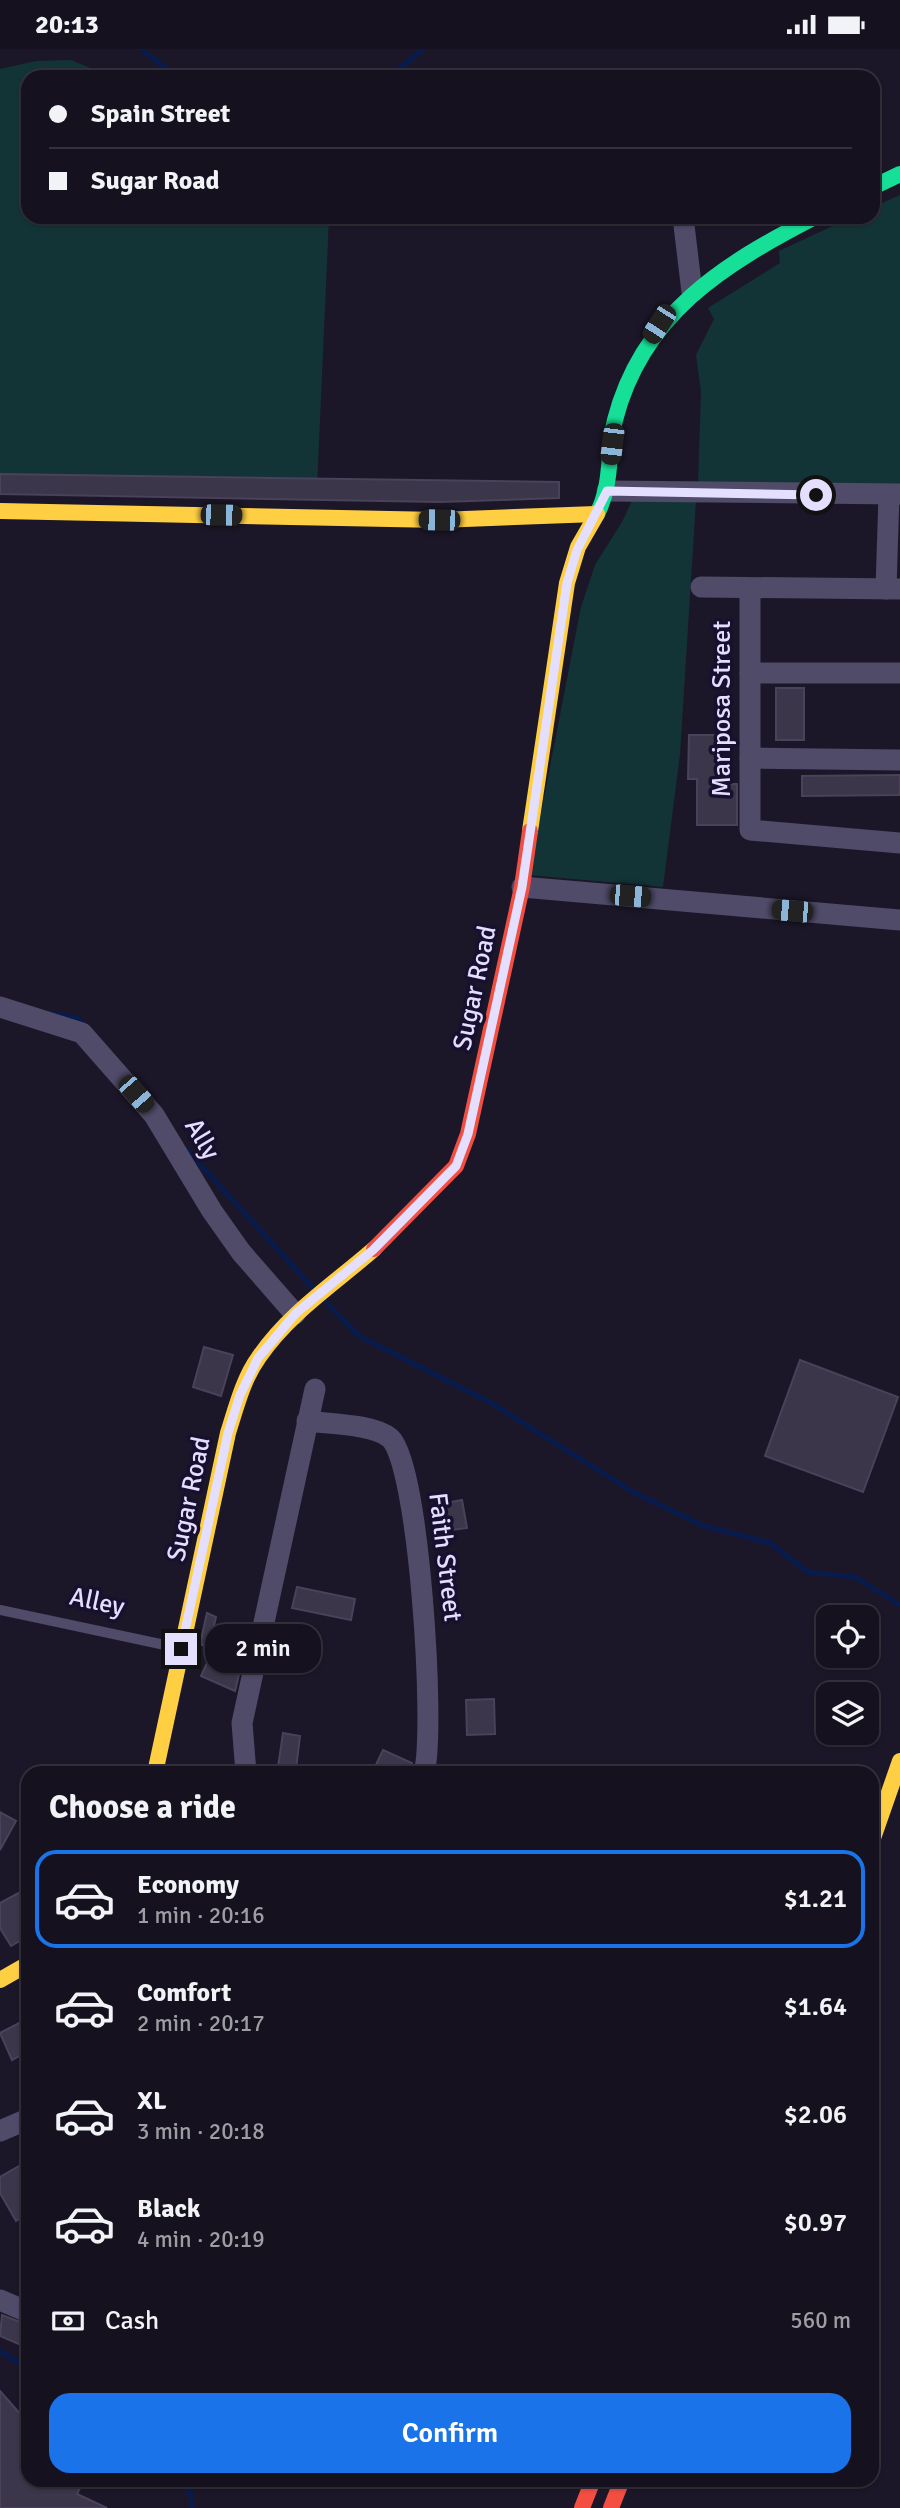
<!DOCTYPE html>
<html lang="en">
<head>
<meta charset="utf-8">
<style>
  :root { --surface:#15111e; --page:#1e1a27; --text:#f1f3f6; --muted:#9d9da4; --line:#34313c; --accent:#1a73e8 }
  body { margin:0; font-family:Signika,sans-serif; background:var(--page); color:var(--text); height:100vh; display:flex; flex-direction:column; font-size:26px; white-space:nowrap }
  * { box-sizing:border-box; margin:0 }
  p { font-size:23px; color:var(--muted) }
  .icon { flex:none; width:38px; height:38px; fill:none; stroke:currentColor; stroke-width:2; stroke-linecap:round; stroke-linejoin:round }
  .map { position:relative; flex:1; overflow:hidden }
  .panel { position:absolute; left:21px; top:1717px; width:858px; height:721px; display:flex; flex-direction:column; background:var(--surface); border-radius:21px; box-shadow:0 2px 5px #0004,0 0 0 2px var(--line) }
  .panel>* { flex:none }
  .banner { position:absolute; left:21px; top:21px; width:859px; height:154px; border-radius:21px; box-shadow:0 2px 5px #0004,0 0 0 2px var(--line); display:grid; align-content:center; height:154px; padding:0 28px; background:var(--surface) }
  .buttons { position:absolute; left:816px; top:1556px; display:grid; gap:14px }
  .buttons a { display:grid; place-items:center; width:63px; height:63px; border-radius:14px; background:var(--surface); box-shadow:0 2px 5px #0004,0 0 0 2px var(--line); font-size:35px }
  .end { position:absolute; width:32px; height:32px; margin:-16px; border:9px solid #e4deff; background:#111; box-shadow:0 0 0 4px #111 }
  .from { border-radius:50% }
  .bubble { position:absolute; height:49px; border-radius:21px; background:var(--surface); box-shadow:0 2px 5px #0004,0 0 0 2px var(--line); font-size:23px; font-weight:600; line-height:49px; text-align:center }
  .car { position:absolute; width:21px; height:42px; margin:-21px -10px; border-radius:9px; box-shadow:0 0 5px 2px #0007; background:linear-gradient(#222 24%,#8ab4d8 0 40%,#222 0 76%,#8ab4d8 0 86%,#222 0) }
  .banner b { display:flex; align-items:center; gap:24px; height:66px; font-size:26px }
  .banner b+b { border-top:2px solid var(--line) }
  .banner i { width:18px; height:18px; background:var(--text) }
  ul { padding:0; list-style:none }
  li { display:flex; align-items:center; gap:21px; height:98px; margin:0 14px 10px; padding:0 14px; border:4px solid transparent; border-radius:21px }
  li div { flex:1 }
  li b { display:block; font-size:26px }
  li em { font-style:normal; font-weight:600 }
  li.on { border-color:var(--accent) }
  li>.icon { width:63px; height:63px; stroke-width:1.5 }
  h2 { padding:0 28px; font-size:32px; line-height:84px }
  .pay { display:flex; align-items:center; gap:18px; height:77px; padding:0 28px; font-size:26px }
  .pay p { margin-inline-start:auto }
  .primary-button { display:flex; gap:14px; margin-top:auto; padding:14px 28px }
  .primary-button a { flex:1; height:80px; border-radius:21px; background:var(--accent); color:#fff; font-size:28px; font-weight:600; line-height:80px; text-align:center }
  .status { display:flex; justify-content:space-between; align-items:center; height:49px; padding:0 35px; background:var(--surface); direction:ltr }
  .status svg { height:19px; fill:currentColor }
  .map>svg:first-child { display:block }
  .green { fill:#133437 }
  .lines { fill:none; stroke-linecap:round; stroke-linejoin:round }
  .stream { stroke:#081b4d; stroke-width:5 }
  .building { fill:#3b3649; stroke:#49425a; stroke-width:2 }
  .lane { stroke:#4f4b69; stroke-width:10 }
  .street { stroke:#4f4b69; stroke-width:21 }
  .fast { stroke:#16e098; stroke-width:16 }
  .slow { stroke:#ffcf43; stroke-width:16 }
  .jam { stroke:#f24e42; stroke-width:16 }
  .route { stroke:#e4deff; stroke-width:9 }
  .labels { text-anchor:middle; dominant-baseline:central; stroke-width:7; stroke-linejoin:round; paint-order:stroke }
  .street-label { font-size:26px; fill:#e4deff; stroke:#18102f }
</style>
</head>
<body>
<div class="status"><b>20:13</b><svg viewBox="0 0 49 12"><path d="M0 12V9h3v3zM5 12V6h3v6zM10 12V3h3v9zM15 12V0h3v12zM26 1h20v11H26zM47 4h2v5h-2z"/></svg></div>
<div class="map">
<svg width="900" height="2459" viewBox="0 0 900 2459">
  <rect width="100%" height="100%" fill="#1c1728"/>
  <g class="green">
    <path d="M71,11L112,28H28V168H329L317,438L0,428V20L36,12Z"/>
    <path d="M900,146V436L698,435L701,343L696,306L714,270L708,259L780,214L779,202L852,168H873V158Z"/>
    <path d="M696,451L680,705L663,838L529,826L581,558L595,516L622,473L632,452Z"/>
  </g>
  <g class="lines">
    <g class="stream">
      <path d="M141,0L177,28"/>
      <path d="M389,28L423,0"/>
      <path d="M54,965L78,969L86,977"/>
      <path d="M187,1101L312,1238"/>
      <path d="M326,1253L359,1287L493,1355L633,1443L704,1477L770,1494L808,1523L855,1528L900,1556"/>
      <path d="M0,2302L28,2319"/>
      <path d="M175,2431L191,2444L192,2459"/>
    </g>
  </g>
  <g class="building">
    <path d="M0,425L559,433V449L439,453L0,445Z"/>
    <rect x="776" y="639" width="28" height="52"/>
    <path d="M689,686H715V735H737V776H697V730H688Z"/>
    <path d="M900,726V746L802,747V727Z"/>
    <path d="M204,1298L233,1306L221,1347L193,1338Z"/>
    <path d="M800,1311L898,1348L863,1443L765,1407Z"/>
    <path d="M462,1451L467,1479L444,1482L440,1455Z"/>
    <path d="M297,1538L355,1550L351,1571L292,1559Z"/>
    <path d="M207,1564L216,1568L212,1585L245,1600L235,1642L201,1627L213,1601L200,1595Z"/>
    <path d="M494,1650L495,1685L467,1686L466,1651Z"/>
    <path d="M283,1684L300,1687L296,1720L278,1718Z"/>
    <path d="M383,1701L412,1714L411,1724H372Z"/>
    <path d="M0,1763L16,1772L0,1801Z"/>
    <path d="M28,1839V1887L11,1897L0,1879V1854Z"/>
    <path d="M19,1974L28,1991V2002L12,2011L0,1984Z"/>
    <path d="M19,2117L28,2133V2165L16,2172L0,2144V2128Z"/>
    <path d="M2,2266L28,2276V2299L0,2287Z"/>
    <path d="M0,2342L28,2374V2431H84L77,2445L107,2459H0Z"/>
  </g>
  <g class="lines">
    <path class="lane" d="M0,1561L179,1599"/>
    <g class="street">
      <path d="M683,168L692,243"/>
      <path d="M607,442L900,445"/>
      <path d="M701,538L900,540"/>
      <path d="M750,540V781L900,794"/>
      <path d="M886,540L889,446"/>
      <path d="M750,624H900"/>
      <path d="M750,709L900,711"/>
      <path d="M522,838L900,871"/>
      <path d="M0,958L82,984L154,1066L212,1162L241,1203L295,1265"/>
      <path d="M307,1372C328,1375 374,1375 390,1389C419,1414 436,1681 424,1724"/>
      <path d="M246,1724L242,1674L315,1340"/>
      <path d="M0,2082L28,2070"/>
      <path d="M0,2251L28,2263"/>
    </g>
    <g class="fast">
      <path d="M873,138L900,125"/>
      <path d="M597,465C613,434 607,403 615,371C642,265 724,215 815,168"/>
    </g>
    <g class="slow">
      <path d="M0,462L439,471L596,465"/>
      <path d="M530,782L567,534L578,498L597,465"/>
      <path d="M155,1724L228,1384C236,1359 243,1330 259,1308C289,1264 334,1235 374,1200"/>
      <path d="M872,1792L900,1712"/>
      <path d="M0,1931L28,1915"/>
    </g>
    <g class="jam">
      <path d="M374,1200L456,1117L468,1085L522,838L530,782"/>
      <path d="M582,2459L593,2431"/>
      <path d="M611,2459L622,2431"/>
    </g>
  </g>
  <g class="lines">
    <path class="route" d="M181,1600L228,1384L240,1346L258,1309L296,1264L373,1201L456,1117L468,1085L522,838L567,534L577,501L607,442L816,446"/>
  </g>
  <g class="labels">
    <g class="street-label">
      <text transform="translate(722 660) rotate(-90)">Mariposa Street</text>
      <text transform="translate(475 939) rotate(-78)">Sugar Road</text>
      <text transform="translate(202 1090) rotate(59)">Ally</text>
      <text transform="translate(189 1450) rotate(-78)">Sugar Road</text>
      <text transform="translate(445 1508) rotate(83)">Faith Street</text>
      <text transform="translate(97 1553) rotate(12)">Alley</text>
    </g>
  </g>
</svg>
<div class="buttons">
<a><svg class="icon" aria-label="locate" viewBox="0 0 24 24"><circle cx="12" cy="12" r="6"/><path d="M12 2v4M12 18v4M2 12h4M18 12h4"/></svg></a>
<a><svg class="icon" aria-label="layers" viewBox="0 0 24 24"><path d="M12 4l9 5-9 5-9-5zM3 14l9 5 9-5"/></svg></a>
</div>
<i class="end from" style="left:816px;top:446px"></i>
<i class="end" style="left:181px;top:1600px"></i>
<div class="bubble" style="left:205px;top:1575px;width:116px">2 min</div>
<i class="car" style="left:659px;top:275px;rotate:213deg"></i>
<i class="car" style="left:612px;top:395px;rotate:187deg"></i>
<i class="car" style="left:221px;top:466px;rotate:91deg"></i>
<i class="car" style="left:439px;top:471px;rotate:271deg"></i>
<i class="car" style="left:630px;top:847px;rotate:95deg"></i>
<i class="car" style="left:792px;top:862px;rotate:275deg"></i>
<i class="car" style="left:136px;top:1045px;rotate:139deg"></i>
<div class="banner">
<b><i class="from"></i>Spain Street</b>
<b><i></i>Sugar Road</b>
</div>
<section class="panel">
<h2>Choose a ride</h2>
<ul>
<li class="on"><svg class="icon" aria-label="car" viewBox="0 0 24 24"><path d="M5 17H2v-5l4-1 3-4h7l3 4 3 1v5h-3M9 17h6M6 11h13"/><circle cx="7" cy="17" r="2"/><circle cx="17" cy="17" r="2"/></svg><div><b>Economy</b><p>1 min · 20:16</p></div><em>$1.21</em></li>
<li><svg class="icon" aria-label="car" viewBox="0 0 24 24"><path d="M5 17H2v-5l4-1 3-4h7l3 4 3 1v5h-3M9 17h6M6 11h13"/><circle cx="7" cy="17" r="2"/><circle cx="17" cy="17" r="2"/></svg><div><b>Comfort</b><p>2 min · 20:17</p></div><em>$1.64</em></li>
<li><svg class="icon" aria-label="car" viewBox="0 0 24 24"><path d="M5 17H2v-5l4-1 3-4h7l3 4 3 1v5h-3M9 17h6M6 11h13"/><circle cx="7" cy="17" r="2"/><circle cx="17" cy="17" r="2"/></svg><div><b>XL</b><p>3 min · 20:18</p></div><em>$2.06</em></li>
<li><svg class="icon" aria-label="car" viewBox="0 0 24 24"><path d="M5 17H2v-5l4-1 3-4h7l3 4 3 1v5h-3M9 17h6M6 11h13"/><circle cx="7" cy="17" r="2"/><circle cx="17" cy="17" r="2"/></svg><div><b>Black</b><p>4 min · 20:19</p></div><em>$0.97</em></li>
</ul>
<div class="pay"><svg class="icon" aria-label="cash" viewBox="0 0 24 24"><path d="M3 7h18v10H3z"/><circle cx="12" cy="12" r="2"/></svg>Cash<p>560 m</p></div>
<div class="primary-button"><a>Confirm</a></div>
</section>
</div>
</body>
</html>
